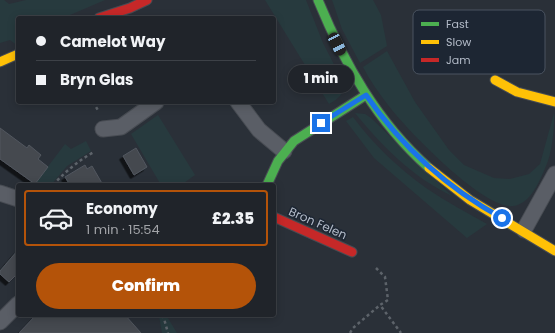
<!DOCTYPE html>
<html lang="en">
<head>
<meta charset="utf-8">
<style>
  :root { --surface:#20242a; --page:#282c32; --text:#f1f3f6; --muted:#a2a4a8; --line:#3d4147; --accent:#b45309 }
  body { margin:0; font-family:Poppins,sans-serif; background:var(--page); color:var(--text); height:100vh; display:flex; flex-direction:column; font-size:15px; white-space:nowrap }
  * { box-sizing:border-box; margin:0 }
  p { font-size:13px; color:var(--muted) }
  .icon { flex:none; width:22px; height:22px; fill:none; stroke:currentColor; stroke-width:2; stroke-linecap:round; stroke-linejoin:round }
  .map { position:relative; flex:1; overflow:hidden }
  .sheet { position:absolute; left:16px; top:183px; width:260px; height:134px; display:flex; flex-direction:column; background:var(--surface); border-radius:4px; box-shadow:0 2px 10px #0003,0 0 0 1px var(--line) }
  .sheet>* { flex:none }
  .hud { position:absolute; left:16px; top:16px; width:260px; height:88px; border-radius:4px; box-shadow:0 2px 10px #0003,0 0 0 1px var(--line); display:grid; align-content:center; height:88px; padding:0 20px; background:var(--surface) }
  .end { position:absolute; width:18px; height:18px; margin:-9px; border:5px solid #1a73e8; background:#fff; box-shadow:0 0 0 2px #fff }
  .from { border-radius:50% }
  .bubble { position:absolute; height:28px; border-radius:14px; background:var(--surface); box-shadow:0 2px 10px #0003,0 0 0 1px var(--line); font-size:13px; font-weight:800; line-height:28px; text-align:center }
  .car { position:absolute; width:12px; height:24px; margin:-12px -6px; border-radius:5px; box-shadow:0 0 3px 1px #0007; background:linear-gradient(#222 24%,#8ab4d8 0 40%,#222 0 76%,#8ab4d8 0 86%,#222 0) }
  .hud b { display:flex; align-items:center; gap:14px; height:38px; font-size:15px }
  .hud b+b { border-top:1px solid var(--line) }
  .hud i { width:10px; height:10px; background:var(--text) }
  ul { padding:7px 0 0; list-style:none }
  li { display:flex; align-items:center; gap:12px; height:56px; margin:0 8px 6px; padding:0 12px; border:2px solid transparent; border-radius:4px }
  li div { flex:1 }
  li b { display:block; font-size:15px }
  li em { font-style:normal; font-weight:800 }
  li.active { border-color:var(--accent) }
  li>.icon { width:36px; height:36px; stroke-width:1.5 }
  .action { display:flex; gap:8px; margin-top:auto; padding:8px 20px }
  .action a { flex:1; height:46px; border-radius:24px; background:var(--accent); color:#fff; font-size:16px; font-weight:800; line-height:46px; text-align:center }
  .map>svg:first-child { display:block }
  .green { fill:#273a3e }
  .building { fill:#444950; stroke:#52575f; filter:url(#shadow) }
  .lines { fill:none; stroke-linecap:round; stroke-linejoin:round }
  .street-casing { stroke:#484c53; stroke-width:17 }
  .fast-casing { stroke:#484c53; stroke-width:11 }
  .slow-casing { stroke:#484c53; stroke-width:11 }
  .jam-casing { stroke:#484c53; stroke-width:11 }
  .path { stroke:#5d636a; stroke-width:2.5; stroke-dasharray:3 3; stroke-linecap:butt }
  .street { stroke:#5a5e66; stroke-width:15 }
  .fast { stroke:#4caf50; stroke-width:9 }
  .slow { stroke:#ffc107; stroke-width:9 }
  .jam { stroke:#c62828; stroke-width:9 }
  .route { stroke:#1a73e8; stroke-width:5 }
  .labels { text-anchor:middle; dominant-baseline:central; stroke-width:3; stroke-linejoin:round; paint-order:stroke }
  .street-label { font-size:12px; fill:#b4bcc9; stroke:#1d2633 }
  .key { fill:#1d2633; stroke:#4a5360; stroke-width:1 }
  .key-label { font-size:11px; fill:#b4bcc9 }
</style>
</head>
<body>
<div class="map">
<svg width="555" height="333" viewBox="0 0 555 333">
  <defs>
    <filter id="shadow"><feDropShadow dx="-3.5" dy="3.5" stdDeviation="0" flood-color="#0009"/></filter>
  </defs>
  <rect width="100%" height="100%" fill="#2a3038"/>
  <g class="green">
    <path d="M0,0H4L9,4L26,0H105L70,15V18H18V46L10,40L0,43Z"/>
    <path d="M265,0H306L323,43L343,82C345,94 338,99 329,104Z"/>
    <path d="M332,0H373L381,15L387,46L360,63L342,29Z"/>
    <path d="M387,51L415,102L449,150L464,165L494,178L510,179L529,174L540,164L554,113C555,125 552,154 546,166C540,180 531,204 513,206C484,210 406,129 388,105C379,93 370,81 363,67Z"/>
    <path d="M355,113L365,114L371,118L452,196C412,177 382,146 355,113Z"/>
    <path d="M158,115L195,175L181,185H161L131,134Z"/>
    <path d="M353,117C373,144 398,168 426,188C445,201 466,212 487,224L467,238L374,158L346,121Z"/>
    <path d="M86,141L91,151L67,166L51,185H34L65,144L71,149Z"/>
    <path d="M166,315L177,333H162L159,316Z"/>
  </g>
  <g class="building">
    <path d="M0,128L27,148L29,145L41,155L38,159L48,167L35,184L0,159Z"/>
    <path d="M136,148L147,167L134,175L123,156Z"/>
    <path d="M85,165L87,169L92,166L103,185H70L65,177Z"/>
    <path d="M18,250V273L9,282L0,274V271Z"/>
    <path d="M36,315H125L141,333H19Z"/>
  </g>
  <g class="lines">
    <defs>
      <g id="street">
        <path d="M238,102L259,130L284,151"/>
        <path d="M103,129L121,127L156,102"/>
        <path d="M0,193L18,199"/>
        <path d="M524,230L555,174"/>
        <path d="M0,322L18,304"/>
      </g>
      <g id="fast">
        <path d="M318,0C344,63 377,122 429,168"/>
        <path d="M267,185L278,161L294,141L366,95"/>
      </g>
      <g id="slow">
        <path d="M0,62L18,54"/>
        <path d="M495,80L517,92L555,102"/>
        <path d="M429,168L470,200L555,251"/>
      </g>
      <g id="jam">
        <path d="M99,18L130,8L147,0"/>
        <path d="M274,217L352,252"/>
      </g>
    </defs>
    <use href="#street" class="street-casing"/>
    <use href="#fast" class="fast-casing"/>
    <use href="#slow" class="slow-casing"/>
    <use href="#jam" class="jam-casing"/>
    <g class="path">
      <path d="M93,102L99,112"/>
      <path d="M53,185C66,171 78,161 94,152"/>
      <path d="M376,268L385,277L388,300L380,305L401,333"/>
      <path d="M163,315L168,333"/>
      <path d="M350,333L353,328L380,305"/>
    </g>
    <use href="#street" class="street"/>
    <use href="#fast" class="fast"/>
    <use href="#slow" class="slow"/>
    <use href="#jam" class="jam"/>
  </g>
  <g class="lines">
    <path class="route" d="M321,123L366,95C402,147 447,188 502,218"/>
  </g>
  <g class="labels">
    <g class="street-label">
      <text transform="translate(318 223) rotate(24)">Bron Felen</text>
    </g>
  </g>
  <rect x="413" y="10" width="132" height="64" rx="6" class="key"/>
  <rect x="421" y="22" width="18" height="4" fill="#4caf50"/>
  <rect x="421" y="40" width="18" height="4" fill="#ffc107"/>
  <rect x="421" y="58" width="18" height="4" fill="#c62828"/>
  <g class="key-label">
    <text x="446" y="28">Fast</text>
    <text x="446" y="46">Slow</text>
    <text x="446" y="64">Jam</text>
  </g>
</svg>
<i class="end from" style="left:502px;top:218px"></i>
<i class="end" style="left:321px;top:123px"></i>
<div class="bubble" style="left:288px;top:65px;width:66px">1 min</div>
<i class="car" style="left:337px;top:44px;rotate:153deg"></i>
<div class="hud">
<b><i class="from"></i>Camelot Way</b>
<b><i></i>Bryn Glas</b>
</div>
<section class="sheet">
<ul>
<li class="active"><svg class="icon" aria-label="car" viewBox="0 0 24 24"><path d="M5 17H2v-5l4-1 3-4h7l3 4 3 1v5h-3M9 17h6M6 11h13"/><circle cx="7" cy="17" r="2"/><circle cx="17" cy="17" r="2"/></svg><div><b>Economy</b><p>1 min · 15:54</p></div><em>£2.35</em></li>
</ul>
<div class="action"><a>Confirm</a></div>
</section>
</div>
</body>
</html>
